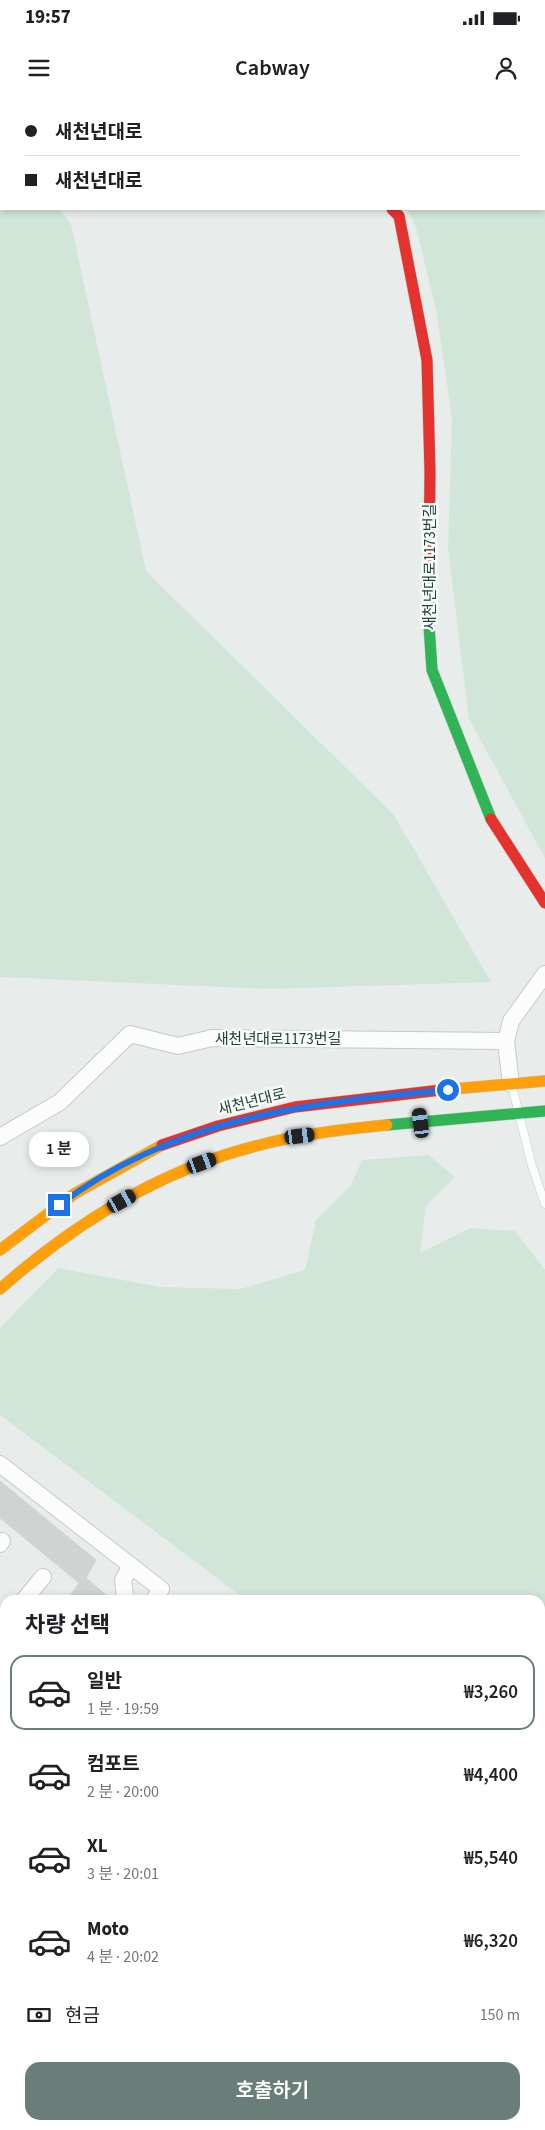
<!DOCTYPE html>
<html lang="ko">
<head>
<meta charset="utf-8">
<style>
  :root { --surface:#fff; --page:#f2f2f2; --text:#202124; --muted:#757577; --line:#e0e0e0; --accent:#697e78 }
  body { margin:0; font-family:"Source Sans 3","Noto Sans KR",sans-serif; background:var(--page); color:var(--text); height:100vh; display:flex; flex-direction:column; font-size:19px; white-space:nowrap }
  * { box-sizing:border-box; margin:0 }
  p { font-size:16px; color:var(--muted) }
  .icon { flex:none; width:28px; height:28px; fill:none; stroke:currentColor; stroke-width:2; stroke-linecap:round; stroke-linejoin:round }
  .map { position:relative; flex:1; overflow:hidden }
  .panel { position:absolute; left:0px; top:1495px; width:545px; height:535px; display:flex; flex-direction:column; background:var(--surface); border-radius:15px 15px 0 0; box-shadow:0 2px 8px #0003 }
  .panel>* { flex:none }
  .banner { position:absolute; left:0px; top:0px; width:545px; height:110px; box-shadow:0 2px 8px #0003; display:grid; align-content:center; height:110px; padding:0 25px; background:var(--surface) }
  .end { position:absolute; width:22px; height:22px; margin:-11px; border:6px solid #1a73e8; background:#fff; box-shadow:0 0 0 2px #fff }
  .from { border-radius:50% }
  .bubble { position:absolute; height:35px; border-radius:15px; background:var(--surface); box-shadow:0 2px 8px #0003; font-size:16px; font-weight:600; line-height:35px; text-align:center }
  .car { position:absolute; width:15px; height:30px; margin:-15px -8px; border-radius:6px; box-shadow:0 0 4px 1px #0007; background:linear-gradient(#222 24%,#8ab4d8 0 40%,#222 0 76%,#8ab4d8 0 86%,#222 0) }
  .banner b { display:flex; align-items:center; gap:18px; height:48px; font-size:19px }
  .banner b+b { border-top:1px solid var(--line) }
  .banner i { width:12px; height:12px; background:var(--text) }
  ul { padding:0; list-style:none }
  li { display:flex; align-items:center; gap:15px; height:75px; margin:0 10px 8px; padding:0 15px; border:2px solid transparent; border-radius:15px }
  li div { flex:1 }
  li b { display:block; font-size:19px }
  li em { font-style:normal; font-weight:600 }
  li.selected { border-color:var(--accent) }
  li>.icon { width:45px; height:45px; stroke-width:1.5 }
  h2 { padding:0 25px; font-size:22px; line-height:60px }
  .pay { display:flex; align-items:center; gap:12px; height:55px; padding:0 25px; font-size:19px }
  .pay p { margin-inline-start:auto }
  .button { display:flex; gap:10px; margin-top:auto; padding:10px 25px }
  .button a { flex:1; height:58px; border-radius:15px; background:var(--accent); color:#fff; font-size:20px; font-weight:600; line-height:58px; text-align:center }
  .status { display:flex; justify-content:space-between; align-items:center; height:35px; padding:0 25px; background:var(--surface); direction:ltr }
  .status svg { height:14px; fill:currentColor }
  header { display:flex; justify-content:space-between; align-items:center; height:65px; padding:0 25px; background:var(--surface); font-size:22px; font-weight:600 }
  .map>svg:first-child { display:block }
  .green { fill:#d1e6d8 }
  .building { fill:#cfd4d2; stroke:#d1d6d4 }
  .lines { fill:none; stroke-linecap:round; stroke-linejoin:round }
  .lane-casing { stroke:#c5cac8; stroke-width:9 }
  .street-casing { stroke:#c5cac8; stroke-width:18 }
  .fast-casing { stroke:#c3cbc8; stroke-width:12 }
  .slow-casing { stroke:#c3cbc8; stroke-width:12 }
  .jam-casing { stroke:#c3cbc8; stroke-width:12 }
  .lane { stroke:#fcfcfc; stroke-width:8 }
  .street { stroke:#fcfcfc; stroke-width:16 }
  .fast { stroke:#30b455; stroke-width:11 }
  .slow { stroke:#ff9f0a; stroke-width:11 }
  .jam { stroke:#e5322d; stroke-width:11 }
  .route { stroke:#1a73e8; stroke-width:6 }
  .labels { text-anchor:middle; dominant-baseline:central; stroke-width:5; stroke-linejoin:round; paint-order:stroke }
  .street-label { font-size:15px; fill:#24423a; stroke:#f7fbf9 }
</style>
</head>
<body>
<div class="status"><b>19:57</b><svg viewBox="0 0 49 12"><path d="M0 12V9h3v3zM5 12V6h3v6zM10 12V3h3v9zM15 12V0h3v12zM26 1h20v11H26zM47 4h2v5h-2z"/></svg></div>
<header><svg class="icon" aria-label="menu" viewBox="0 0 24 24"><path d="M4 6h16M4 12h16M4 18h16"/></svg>Cabway<svg class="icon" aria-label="person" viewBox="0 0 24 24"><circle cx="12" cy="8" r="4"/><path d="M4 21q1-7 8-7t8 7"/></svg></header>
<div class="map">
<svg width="545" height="2030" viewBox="0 0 545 2030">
  <rect width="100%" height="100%" fill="#e8edeb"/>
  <g class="green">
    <path d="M339,0H545V758L469,619L448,449L452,318L436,210L416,127L407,109H544V1Z"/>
    <path d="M0,31L1,109H59L71,124L146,471L394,715L491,882L268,889L0,877Z"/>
    <path d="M429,1055L455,1077L426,1106L420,1153L470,1128L515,1131L545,1170V2030H497L495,2025H540V1500H246L0,1315V1228L58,1168L160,1187L240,1189L305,1170L316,1120L351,1085L362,1060Z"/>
  </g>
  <path class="building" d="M0,1381L96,1460L86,1478L112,1500H67L79,1483L0,1418Z"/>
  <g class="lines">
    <defs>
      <path id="lane" d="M512,986L532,1066L545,1104"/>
      <g id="street">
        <path d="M303,0L304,1"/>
        <path d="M506,941L511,921L545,874"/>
        <path d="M0,1037L60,1002L130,934L178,946L212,938L506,941L511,984"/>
        <path d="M0,1364L161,1489L154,1500"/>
        <path d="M0,1444L2,1441"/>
        <path d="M24,1500L43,1477"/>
        <path d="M122,1500L125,1496L123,1480L131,1466"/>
        <path d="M0,1528L5,1522"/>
        <path d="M0,1543L2,1547L0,1550"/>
        <path d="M0,1604L5,1608"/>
        <path d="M0,1735L5,1725"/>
        <path d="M0,1826L5,1831"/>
        <path d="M119,2025L122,2030"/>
        <path d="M314,2025L316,2030"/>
      </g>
      <g id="fast">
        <path d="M429,462L428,511L432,570L491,719"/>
        <path d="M387,1025L545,1011"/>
      </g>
      <g id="slow">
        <path d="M441,990L545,981"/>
        <path d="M0,1150L74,1094L162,1045"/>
        <path d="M0,1189C75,1123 161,1069 260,1045C301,1034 344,1029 387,1025"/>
      </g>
      <g id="jam">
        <path d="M392,109L399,116L427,260L430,372L429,462"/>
        <path d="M491,719L545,803"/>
        <path d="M162,1045L218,1026L295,1007L441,990"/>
      </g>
    </defs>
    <use href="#lane" class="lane-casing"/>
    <use href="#street" class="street-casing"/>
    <use href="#fast" class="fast-casing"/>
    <use href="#slow" class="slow-casing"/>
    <use href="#jam" class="jam-casing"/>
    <use href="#lane" class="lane"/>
    <use href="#street" class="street"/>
    <use href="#fast" class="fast"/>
    <use href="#slow" class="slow"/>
    <use href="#jam" class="jam"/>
  </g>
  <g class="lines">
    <path class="route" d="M59,1105C176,1017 308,1003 448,990"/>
  </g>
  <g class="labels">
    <g class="street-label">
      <text transform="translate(430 467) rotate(-90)">새천년대로1173번길</text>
      <text x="278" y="939">새천년대로1173번길</text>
      <text transform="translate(252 1002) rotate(-14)">새천년대로</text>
    </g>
  </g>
</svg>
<i class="end from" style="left:448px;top:990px"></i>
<i class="end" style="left:59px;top:1105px"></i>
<div class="bubble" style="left:29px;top:1032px;width:60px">1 분</div>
<i class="car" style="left:421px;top:1023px;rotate:353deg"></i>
<i class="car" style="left:300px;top:1036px;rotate:83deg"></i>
<i class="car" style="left:202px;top:1063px;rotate:70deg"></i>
<i class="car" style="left:122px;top:1101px;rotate:61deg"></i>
<div class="banner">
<b><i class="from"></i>새천년대로</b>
<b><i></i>새천년대로</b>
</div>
<section class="panel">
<h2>차량 선택</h2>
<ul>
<li class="selected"><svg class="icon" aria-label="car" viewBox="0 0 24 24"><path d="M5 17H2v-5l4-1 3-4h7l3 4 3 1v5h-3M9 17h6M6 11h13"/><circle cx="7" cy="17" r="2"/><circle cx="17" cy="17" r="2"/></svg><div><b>일반</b><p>1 분 · 19:59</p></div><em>₩3,260</em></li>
<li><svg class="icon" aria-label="car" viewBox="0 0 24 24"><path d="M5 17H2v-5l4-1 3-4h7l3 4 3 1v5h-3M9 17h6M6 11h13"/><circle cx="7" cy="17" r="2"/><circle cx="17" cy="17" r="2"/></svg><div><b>컴포트</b><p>2 분 · 20:00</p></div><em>₩4,400</em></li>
<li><svg class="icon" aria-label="car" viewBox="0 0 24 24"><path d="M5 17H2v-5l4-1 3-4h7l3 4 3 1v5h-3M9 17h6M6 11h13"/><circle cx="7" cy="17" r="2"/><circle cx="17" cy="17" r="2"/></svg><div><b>XL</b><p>3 분 · 20:01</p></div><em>₩5,540</em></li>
<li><svg class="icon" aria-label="car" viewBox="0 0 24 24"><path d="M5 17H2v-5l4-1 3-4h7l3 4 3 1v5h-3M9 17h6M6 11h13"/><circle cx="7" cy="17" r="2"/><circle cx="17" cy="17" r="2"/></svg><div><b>Moto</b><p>4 분 · 20:02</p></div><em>₩6,320</em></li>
</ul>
<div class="pay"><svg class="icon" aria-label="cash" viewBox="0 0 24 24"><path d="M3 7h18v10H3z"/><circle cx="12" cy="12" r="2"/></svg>현금<p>150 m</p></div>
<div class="button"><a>호출하기</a></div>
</section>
</div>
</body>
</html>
